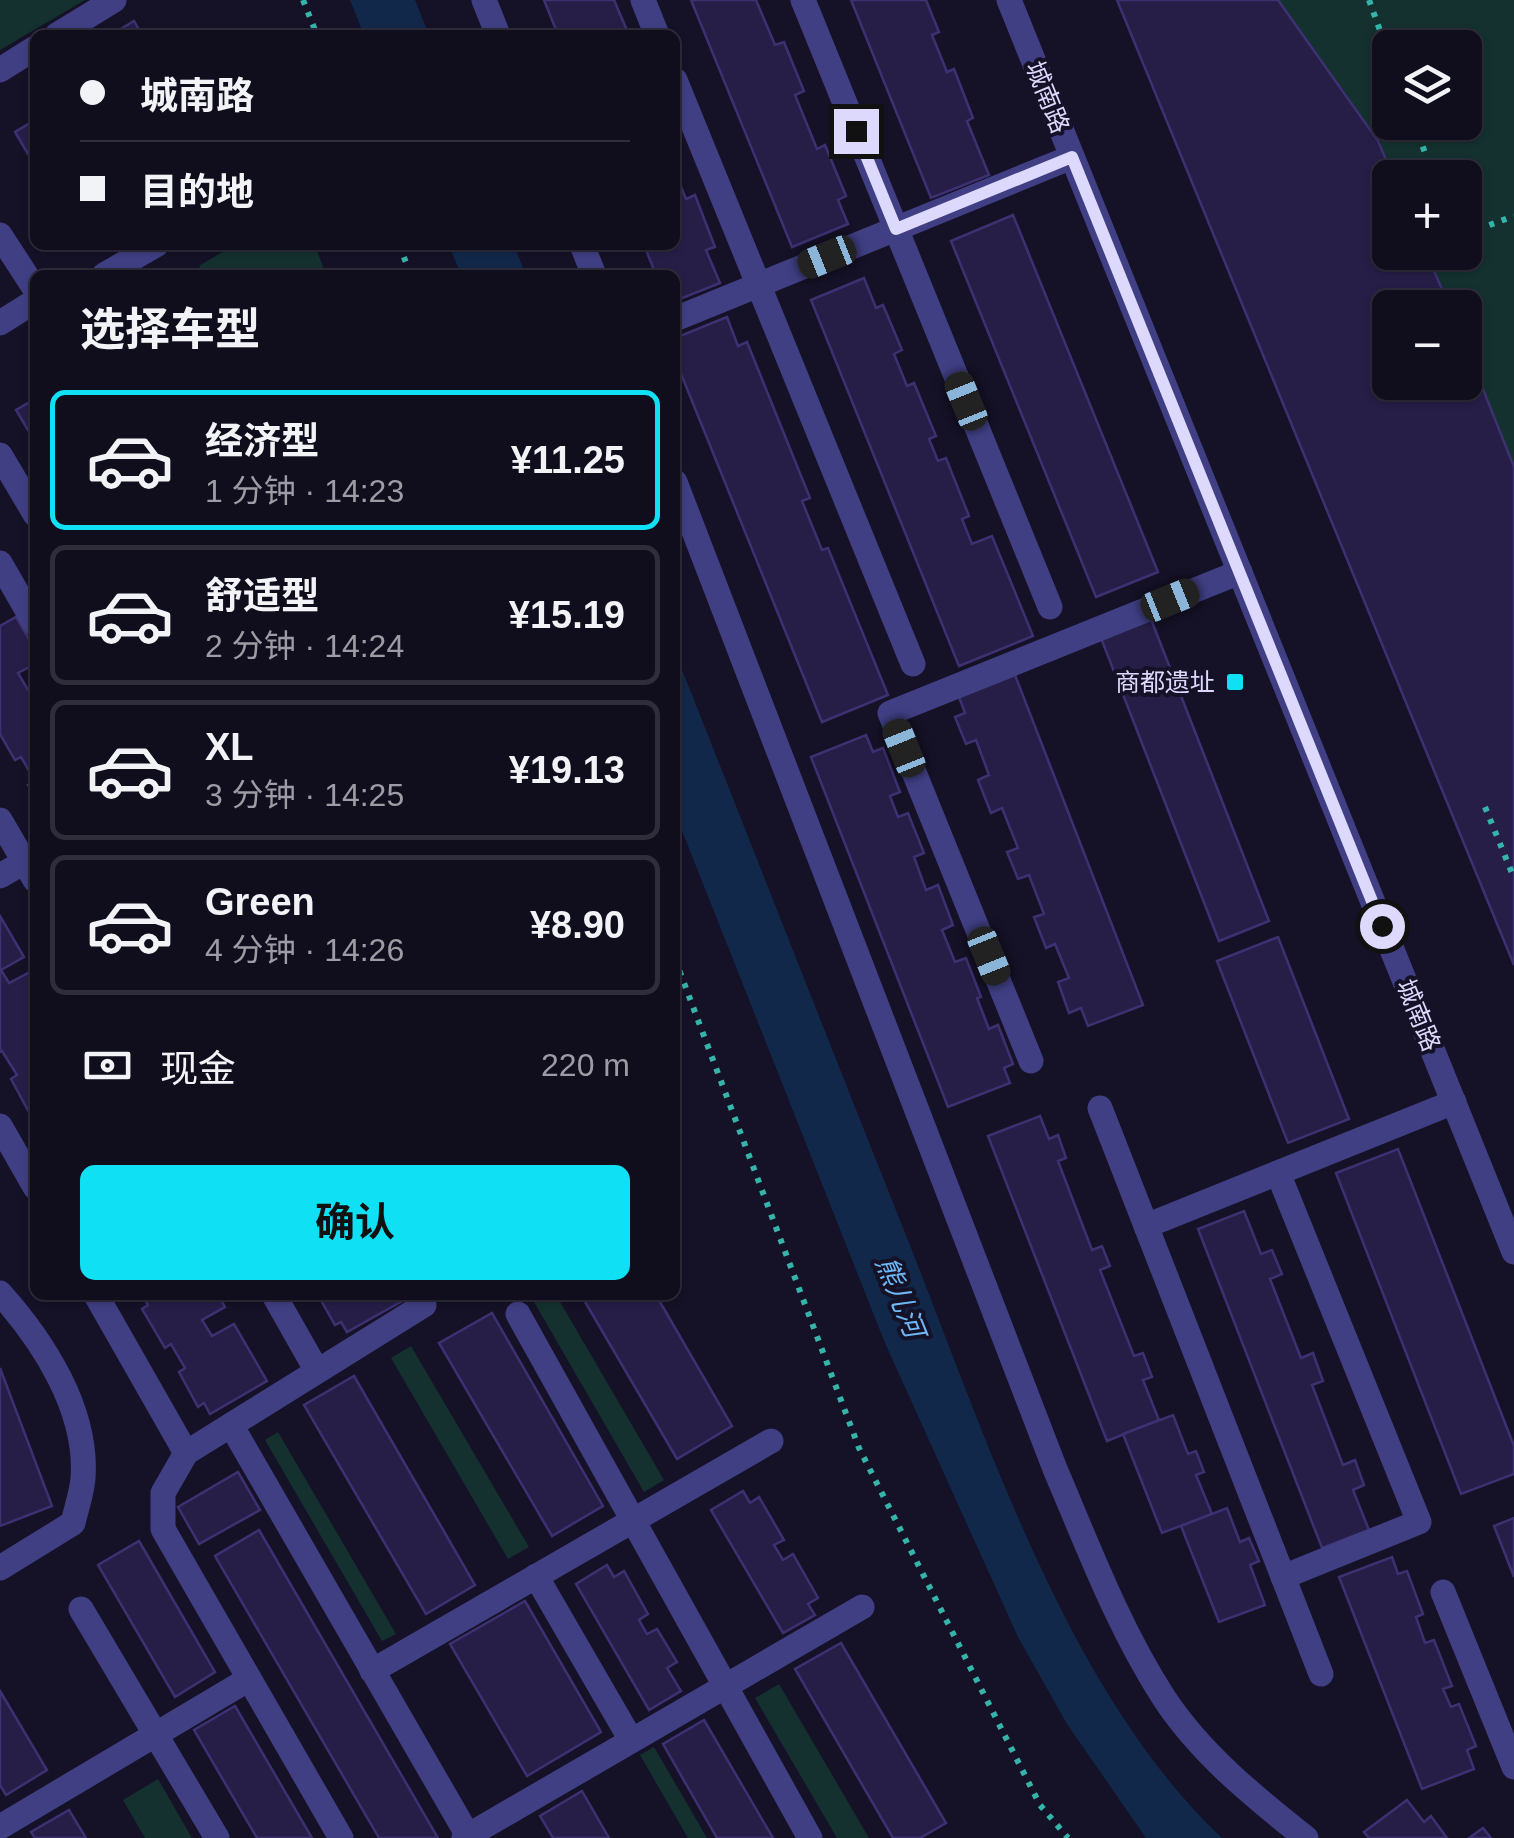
<!DOCTYPE html>
<html lang="zh">
<head>
<meta charset="utf-8">
<style>
  :root { --surface:#100d1d; --page:#191626; --text:#f1f3f6; --muted:#9c9ca4; --line:#302d3b; --accent:#0fe0f3 }
  body { margin:0; font-family:Arial,"Noto Sans SC",sans-serif; background:var(--page); color:var(--text); height:100vh; display:flex; flex-direction:column; font-size:38px; white-space:nowrap }
  * { box-sizing:border-box; margin:0 }
  p { font-size:32px; color:var(--muted) }
  .icon { flex:none; width:55px; height:55px; fill:none; stroke:currentColor; stroke-width:2; stroke-linecap:round; stroke-linejoin:round }
  .map { position:relative; flex:1; overflow:hidden }
  .sheet { position:absolute; left:30px; top:270px; width:650px; height:1030px; display:flex; flex-direction:column; background:var(--surface); border-radius:15px; box-shadow:0 2px 8px #0004,0 0 0 2px var(--line) }
  .sheet>* { flex:none }
  .top-card { position:absolute; left:30px; top:30px; width:650px; height:220px; border-radius:15px; box-shadow:0 2px 8px #0004,0 0 0 2px var(--line); display:grid; align-content:center; height:220px; padding:0 50px; background:var(--surface) }
  .buttons { position:absolute; left:1372px; top:30px; display:grid; gap:20px }
  .buttons a { display:grid; place-items:center; width:110px; height:110px; border-radius:15px; background:var(--surface); box-shadow:0 2px 8px #0004,0 0 0 2px var(--line); font-size:50px }
  .end { position:absolute; width:45px; height:45px; margin:-22px; border:12px solid #ddd9fd; background:#111; box-shadow:0 0 0 5px #111 }
  .from { border-radius:50% }
  .car { position:absolute; width:30px; height:60px; margin:-30px -15px; border-radius:12px; box-shadow:0 0 8px 2px #0007; background:linear-gradient(#222 24%,#8ab4d8 0 40%,#222 0 76%,#8ab4d8 0 86%,#222 0) }
  .top-card b { display:flex; align-items:center; gap:35px; height:95px; font-size:38px }
  .top-card b+b { border-top:2px solid var(--line) }
  .top-card i { width:25px; height:25px; background:var(--text) }
  ul { padding:0; list-style:none }
  li { display:flex; align-items:center; gap:30px; height:140px; margin:0 20px 15px; padding:0 30px; border:5px solid var(--line); border-radius:15px }
  li div { flex:1 }
  li b { display:block; font-size:38px }
  li em { font-style:normal; font-weight:700 }
  li.current { border-color:var(--accent) }
  li>.icon { width:90px; height:90px; stroke-width:1.5 }
  h2 { padding:0 50px; font-size:45px; line-height:120px }
  .pay { display:flex; align-items:center; gap:25px; height:110px; padding:0 50px; font-size:38px }
  .pay p { margin-inline-start:auto }
  .action { display:flex; gap:20px; margin-top:auto; padding:20px 50px }
  .action a { flex:1; height:115px; border-radius:15px; background:var(--accent); color:#111; font-size:40px; font-weight:700; line-height:115px; text-align:center }
  .map>svg:first-child { display:block }
  .green { fill:#14312f; fill-rule:evenodd }
  .water { fill:#11284b }
  .building { fill:#261e47; stroke:#3d3172; stroke-width:2.5 }
  .lines { fill:none; stroke-linecap:round; stroke-linejoin:round }
  .path { stroke:#36b4aa; stroke-width:6; stroke-dasharray:5 8; stroke-linecap:butt }
  .minor { stroke:#403f84; stroke-width:25 }
  .route { stroke:#ddd9fd; stroke-width:12 }
  .poi-dot { fill:#0fe0f3; stroke:#151127; stroke-width:4 }
  .labels { text-anchor:middle; dominant-baseline:central; stroke-width:8; stroke-linejoin:round; paint-order:stroke }
  .street-label { font-size:25px; fill:#ddd9fd; stroke:#151127 }
  .poi-label { font-size:25px; fill:#ddd9fd; stroke:#151127; text-anchor:end }
  .water-label { font-size:28px; font-style:italic; fill:#6db9f8; stroke:#151127 }
</style>
</head>
<body>
<div class="map">
<svg width="1514" height="1838" viewBox="0 0 1514 1838">
  <rect width="100%" height="100%" fill="#151127"/>
  <g class="green">
    <path d="M0,0H85L0,50Z"/>
    <path d="M1278,0H1514V467L1465,344V308L1450,307L1426,253L1465,252V178L1394,177L1378,141ZM1390,48H1465V122H1390Z"/>
    <path d="M234,245H315L326,275H205L199,266Z"/>
    <path d="M530,1295H556L664,1480L644,1492Z"/>
    <path d="M411,1346L529,1547L508,1559L391,1358Z"/>
    <path d="M278,1432L396,1634L382,1641L265,1440Z"/>
    <path d="M779,1684L869,1838H837L755,1698Z"/>
    <path d="M654,1747L707,1838H688L640,1755Z"/>
    <path d="M158,1779L192,1838H145L123,1800Z"/>
  </g>
  <g class="water">
    <path d="M350,0H415L429,35H364Z"/>
    <path d="M449,245H514L526,275H461Z"/>
    <path d="M675,652C754,851 832,1050 911,1248C987,1440 1069,1694 1222,1838H1146L1067,1724L1018,1637L885,1343L675,813Z"/>
  </g>
  <g class="building">
    <path d="M544,0H614L629,35H558Z"/>
    <path d="M691,0H756L775,45L784,42L804,91L795,95L817,149L825,145L846,196L838,200L848,224L792,247Z"/>
    <path d="M851,0H926L939,32L932,35L947,72L954,69L973,118L967,121L989,175L931,198Z"/>
    <path d="M1117,0H1278L1378,141L1394,178H1390V252H1426L1450,308H1390V382H1465V344L1514,467V965Z"/>
    <path d="M134,21L142,35H111Z"/>
    <path d="M35,120V166L15,132Z"/>
    <path d="M675,172L686,199L695,195L715,247L706,250L720,283L675,301V275H656L644,245H675Z"/>
    <path d="M1013,215L1158,572L1096,597L951,241Z"/>
    <path d="M864,278L876,308L883,305L902,350L894,354L907,386L914,383L936,436L929,439L938,461L946,458L969,516L962,519L972,544L992,536L1033,636L959,666L811,300Z"/>
    <path d="M727,317L738,346L747,342L810,498L802,501L822,550L828,548L888,695L822,722L675,359V338Z"/>
    <path d="M35,399V442L16,410Z"/>
    <path d="M1149,614L1269,921L1219,941L1099,633Z"/>
    <path d="M16,617L35,650V664L18,673L28,690L35,686V796L28,785L35,781L21,757L15,760L0,734V626Z"/>
    <path d="M1015,675L1143,1005L1088,1026L1081,1008L1069,1013L1058,982L1069,978L1055,944L1046,948L1034,917L1044,914L1029,875L1018,879L1007,852L1018,848L1002,808L991,813L978,780L989,775L976,740L966,744L955,717L965,713L959,697Z"/>
    <path d="M866,735L873,752L883,748L900,792L890,796L898,817L908,813L924,853L914,857L926,890L938,885L953,925L942,930L955,962L966,958L981,997L977,998L989,1029L998,1025L1013,1064L1004,1068L1010,1083L948,1107L811,757Z"/>
    <path d="M0,916L24,957L1,970L9,983L32,971L35,977V1111L30,1114L11,1079L17,1075L2,1051L0,1052Z"/>
    <path d="M1278,937L1349,1119L1288,1143L1217,961Z"/>
    <path d="M1040,1116L1049,1139L1058,1135L1066,1158L1058,1161L1092,1250L1102,1246L1110,1266L1100,1270L1134,1356L1143,1353L1152,1377L1143,1380L1159,1420L1107,1441L988,1136Z"/>
    <path d="M1398,1149L1514,1446V1474L1461,1494L1336,1173Z"/>
    <path d="M1244,1211L1261,1254L1272,1250L1282,1274L1270,1279L1301,1358L1313,1353L1323,1381L1312,1385L1343,1465L1355,1460L1364,1485L1353,1490L1369,1530L1322,1548L1198,1229Z"/>
    <path d="M142,1295H218L225,1307L202,1320L212,1336L234,1324L267,1381L210,1414L204,1403L198,1407L179,1372L185,1368L171,1344L165,1348L142,1309L148,1305Z"/>
    <path d="M318,1295H401L404,1300L347,1332L341,1322L335,1325Z"/>
    <path d="M581,1295H656L732,1426L677,1459Z"/>
    <path d="M492,1313L603,1506L552,1536L439,1343Z"/>
    <path d="M0,1368L52,1506L0,1526Z"/>
    <path d="M354,1376L475,1585L426,1614L304,1405Z"/>
    <path d="M1173,1415L1188,1454L1196,1451L1204,1472L1196,1475L1212,1514L1162,1533L1123,1434Z"/>
    <path d="M238,1472L260,1510L199,1544L178,1507Z"/>
    <path d="M743,1491L750,1503L759,1497L784,1540L774,1545L783,1560L793,1554L818,1598L808,1604L815,1615L783,1633L711,1510Z"/>
    <path d="M1227,1508L1240,1542L1249,1538L1259,1561L1250,1565L1265,1605L1219,1622L1181,1526Z"/>
    <path d="M1514,1518V1577L1494,1526Z"/>
    <path d="M259,1530L438,1838H379L215,1556Z"/>
    <path d="M139,1541L215,1672L175,1697L98,1565Z"/>
    <path d="M1392,1557L1398,1574L1407,1571L1423,1614L1416,1617L1425,1643L1434,1640L1452,1686L1443,1689L1451,1707L1459,1704L1476,1746L1467,1750L1474,1769L1422,1789L1339,1577Z"/>
    <path d="M607,1565L614,1577L624,1571L648,1614L639,1620L647,1634L657,1629L677,1662L667,1668L681,1691L649,1710L576,1584Z"/>
    <path d="M525,1601L601,1732L527,1776L450,1644Z"/>
    <path d="M841,1643L946,1823L920,1838H893L795,1669Z"/>
    <path d="M0,1691L47,1770L6,1795L0,1785Z"/>
    <path d="M235,1706L312,1838H257L194,1730Z"/>
    <path d="M704,1720L773,1838H717L663,1744Z"/>
    <path d="M582,1791L609,1838H553L540,1816Z"/>
    <path d="M1407,1800L1424,1822L1431,1816L1447,1838H1369L1364,1832Z"/>
    <path d="M69,1810L86,1838H35L31,1832Z"/>
    <path d="M1483,1828L1491,1838H1469Z"/>
  </g>
  <g class="lines">
    <g class="path">
      <path d="M303,0L317,35"/>
      <path d="M1369,0L1390,58"/>
      <path d="M1414,122L1434,178"/>
      <path d="M1465,234L1514,216"/>
      <path d="M399,245L411,275"/>
      <path d="M1485,807L1514,878"/>
      <path d="M675,959L859,1448L1040,1805L1068,1838"/>
    </g>
    <g class="minor">
      <path d="M484,0L498,35"/>
      <path d="M643,0L657,35"/>
      <path d="M803,0L1050,607"/>
      <path d="M1009,0L1514,1252"/>
      <path d="M57,35L114,0"/>
      <path d="M0,70L35,48"/>
      <path d="M675,80L913,664"/>
      <path d="M0,235L35,289"/>
      <path d="M582,245L594,275"/>
      <path d="M104,275L156,245"/>
      <path d="M675,319L1072,157"/>
      <path d="M0,323L35,301"/>
      <path d="M0,455L35,514"/>
      <path d="M675,482L1055,1469C1088,1546 1118,1627 1164,1698C1200,1753 1254,1797 1306,1838"/>
      <path d="M0,563L35,624"/>
      <path d="M0,820L35,880"/>
      <path d="M0,876L35,856"/>
      <path d="M1031,1061L890,713L1240,572"/>
      <path d="M1100,1108L1321,1674"/>
      <path d="M0,1126L35,1187"/>
      <path d="M1278,1173L1419,1522L1283,1577"/>
      <path d="M1146,1226L1454,1102"/>
      <path d="M0,1293C43,1341 88,1410 83,1478C82,1493 76,1509 73,1523L0,1568"/>
      <path d="M96,1295L186,1453"/>
      <path d="M274,1295L317,1371"/>
      <path d="M518,1314L810,1838"/>
      <path d="M231,1425L467,1834"/>
      <path d="M536,1576L631,1740"/>
      <path d="M1443,1592L1514,1767"/>
      <path d="M81,1609L217,1838"/>
      <path d="M372,1671L771,1441"/>
      <path d="M0,1827L249,1679"/>
      <path d="M341,1838L163,1529V1493L186,1453L424,1305L418,1295"/>
      <path d="M464,1838L862,1607"/>
    </g>
  </g>
  <g class="lines">
    <path class="route" d="M856,131L896,229L1072,157L1382,926"/>
  </g>
  <rect class="poi-dot" x="1225" y="672" width="20" height="20" rx="5"/>
  <g class="labels">
    <g class="street-label">
      <text transform="translate(1048 97) rotate(68)">城南路</text>
      <text transform="translate(1419 1015) rotate(68)">城南路</text>
    </g>
    <g class="poi-label">
      <text x="1215" y="682">商都遗址</text>
    </g>
    <g class="water-label">
      <text transform="translate(900 1297) rotate(68)">熊儿河</text>
    </g>
  </g>
</svg>
<div class="buttons">
<a><svg class="icon" aria-label="layers" viewBox="0 0 24 24"><path d="M12 4l9 5-9 5-9-5zM3 14l9 5 9-5"/></svg></a>
<a>+</a>
<a>−</a>
</div>
<i class="end from" style="left:1382px;top:926px"></i>
<i class="end" style="left:856px;top:131px"></i>
<i class="car" style="left:827px;top:257px;rotate:248deg"></i>
<i class="car" style="left:966px;top:401px;rotate:338deg"></i>
<i class="car" style="left:1170px;top:600px;rotate:68deg"></i>
<i class="car" style="left:904px;top:748px;rotate:338deg"></i>
<i class="car" style="left:989px;top:956px;rotate:158deg"></i>
<div class="top-card">
<b><i class="from"></i>城南路</b>
<b><i></i>目的地</b>
</div>
<section class="sheet">
<h2>选择车型</h2>
<ul>
<li class="current"><svg class="icon" aria-label="car" viewBox="0 0 24 24"><path d="M5 17H2v-5l4-1 3-4h7l3 4 3 1v5h-3M9 17h6M6 11h13"/><circle cx="7" cy="17" r="2"/><circle cx="17" cy="17" r="2"/></svg><div><b>经济型</b><p>1 分钟 · 14:23</p></div><em>¥11.25</em></li>
<li><svg class="icon" aria-label="car" viewBox="0 0 24 24"><path d="M5 17H2v-5l4-1 3-4h7l3 4 3 1v5h-3M9 17h6M6 11h13"/><circle cx="7" cy="17" r="2"/><circle cx="17" cy="17" r="2"/></svg><div><b>舒适型</b><p>2 分钟 · 14:24</p></div><em>¥15.19</em></li>
<li><svg class="icon" aria-label="car" viewBox="0 0 24 24"><path d="M5 17H2v-5l4-1 3-4h7l3 4 3 1v5h-3M9 17h6M6 11h13"/><circle cx="7" cy="17" r="2"/><circle cx="17" cy="17" r="2"/></svg><div><b>XL</b><p>3 分钟 · 14:25</p></div><em>¥19.13</em></li>
<li><svg class="icon" aria-label="car" viewBox="0 0 24 24"><path d="M5 17H2v-5l4-1 3-4h7l3 4 3 1v5h-3M9 17h6M6 11h13"/><circle cx="7" cy="17" r="2"/><circle cx="17" cy="17" r="2"/></svg><div><b>Green</b><p>4 分钟 · 14:26</p></div><em>¥8.90</em></li>
</ul>
<div class="pay"><svg class="icon" aria-label="cash" viewBox="0 0 24 24"><path d="M3 7h18v10H3z"/><circle cx="12" cy="12" r="2"/></svg>现金<p>220 m</p></div>
<div class="action"><a>确认</a></div>
</section>
</div>
</body>
</html>
